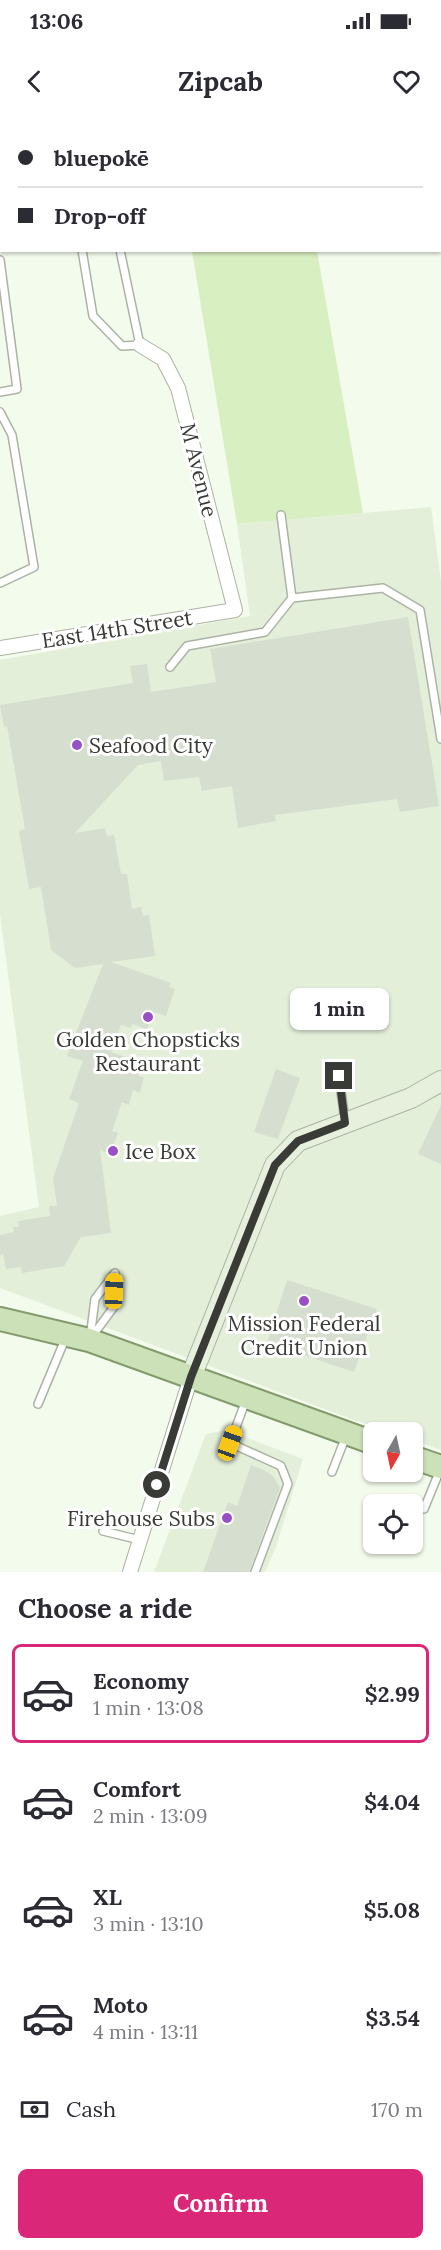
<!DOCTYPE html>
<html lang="en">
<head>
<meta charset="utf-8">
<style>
  :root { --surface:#fff; --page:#f2f2f3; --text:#2b2b33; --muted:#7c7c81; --line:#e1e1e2; --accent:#db2777 }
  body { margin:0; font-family:Lora,serif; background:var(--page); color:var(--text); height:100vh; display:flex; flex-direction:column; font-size:22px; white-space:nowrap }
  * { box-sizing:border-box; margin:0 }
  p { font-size:20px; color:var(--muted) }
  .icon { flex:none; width:33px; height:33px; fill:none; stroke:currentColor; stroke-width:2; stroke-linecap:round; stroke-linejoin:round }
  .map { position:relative; height:1452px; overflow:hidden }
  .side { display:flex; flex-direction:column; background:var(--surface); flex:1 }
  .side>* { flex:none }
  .top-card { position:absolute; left:0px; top:0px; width:441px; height:132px; box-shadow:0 2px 4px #0004; display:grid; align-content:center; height:132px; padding:0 18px; background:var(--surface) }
  .needle { width:39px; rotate:189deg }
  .fabs { position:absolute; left:363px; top:1302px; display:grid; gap:12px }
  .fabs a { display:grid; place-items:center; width:60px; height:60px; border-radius:9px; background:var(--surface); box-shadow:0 2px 4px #0004; font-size:30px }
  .end { position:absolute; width:27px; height:27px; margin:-14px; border:8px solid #393c36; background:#fff; box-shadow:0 0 0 3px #fff }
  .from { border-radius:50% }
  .bubble { position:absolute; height:42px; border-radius:9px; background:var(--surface); box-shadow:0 2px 4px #0004; font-size:20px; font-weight:700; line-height:42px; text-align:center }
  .car { position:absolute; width:18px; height:36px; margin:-18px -9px; border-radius:8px; box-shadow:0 0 4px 2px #0007; background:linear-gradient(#f5c518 24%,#345 0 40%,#f5c518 0 76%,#345 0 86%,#f5c518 0) }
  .top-card b { display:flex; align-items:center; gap:21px; height:57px; font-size:22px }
  .top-card b+b { border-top:2px solid var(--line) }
  .top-card i { width:15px; height:15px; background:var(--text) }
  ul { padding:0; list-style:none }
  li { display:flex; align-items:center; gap:18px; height:99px; margin:0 12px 9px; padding:0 6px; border:3px solid transparent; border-radius:9px }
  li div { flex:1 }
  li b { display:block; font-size:22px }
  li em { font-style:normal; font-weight:700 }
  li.current { border-color:var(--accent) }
  li>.icon { width:54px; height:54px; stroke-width:1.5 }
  h2 { padding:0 18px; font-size:27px; line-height:72px }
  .pay { display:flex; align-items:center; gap:15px; height:66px; padding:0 18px; font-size:22px }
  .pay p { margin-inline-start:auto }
  .primary-button { display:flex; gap:12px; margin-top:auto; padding:12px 18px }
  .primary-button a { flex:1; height:69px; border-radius:9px; background:var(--accent); color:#fff; font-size:24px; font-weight:700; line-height:69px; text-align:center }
  .status { display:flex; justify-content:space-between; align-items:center; height:42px; padding:0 30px; background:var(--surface); direction:ltr }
  .status svg { height:16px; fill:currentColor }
  header { display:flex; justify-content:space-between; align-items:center; height:78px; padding:0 18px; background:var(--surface); font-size:27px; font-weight:700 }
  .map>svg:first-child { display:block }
  .built { fill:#e4efda }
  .green { fill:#d8efc2 }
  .building { fill:#d6decf }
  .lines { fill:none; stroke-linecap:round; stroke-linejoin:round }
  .lane-casing { stroke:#abb3a5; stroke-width:10 }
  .street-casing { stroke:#abb3a5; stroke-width:16 }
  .secondary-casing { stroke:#abb3a5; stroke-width:22 }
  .primary-casing { stroke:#839a6c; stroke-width:26 }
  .lane { stroke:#fff; stroke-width:7 }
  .street { stroke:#fff; stroke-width:14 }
  .secondary { stroke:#e6f0dc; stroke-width:20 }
  .primary { stroke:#cde1b8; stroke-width:22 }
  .route { stroke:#393c36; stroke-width:8 }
  .poi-dot { fill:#9851c5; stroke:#fff; stroke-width:2 }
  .labels { text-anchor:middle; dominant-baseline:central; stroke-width:6; stroke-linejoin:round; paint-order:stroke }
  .street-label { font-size:21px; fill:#393c36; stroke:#fff }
  .poi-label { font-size:21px; fill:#393c36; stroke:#fff; text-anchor:start }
</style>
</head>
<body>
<div class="status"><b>13:06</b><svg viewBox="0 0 49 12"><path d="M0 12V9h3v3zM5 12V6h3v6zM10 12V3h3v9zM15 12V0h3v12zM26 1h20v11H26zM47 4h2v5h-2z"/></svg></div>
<header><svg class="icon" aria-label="back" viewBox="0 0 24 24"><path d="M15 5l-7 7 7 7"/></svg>Zipcab<svg class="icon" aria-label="heart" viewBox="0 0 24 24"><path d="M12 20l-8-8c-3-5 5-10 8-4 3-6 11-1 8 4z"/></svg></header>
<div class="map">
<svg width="441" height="1452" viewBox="0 0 441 1452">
  <rect width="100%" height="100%" fill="#f3fbec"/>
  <g class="built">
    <path d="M431,387L441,462V1330L413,1320L412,1312H391L357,1301L0,1168V1096L39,1087L0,794V540L250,496L237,404Z"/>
    <path d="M226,1310L303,1339L276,1427L265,1452H154L206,1314Z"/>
  </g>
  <path class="green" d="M192,131H317L363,393L237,404Z"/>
  <g class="building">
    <path d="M408,497L439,686L400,692L397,679L275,695L276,701L238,708L232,666L202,671L199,657L164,661L161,641L138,645L75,713L105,708L107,716L114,715L121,754H127L132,789L141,787L143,796L149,795L155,836L111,842L171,863L169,867L175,869L166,896L153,892L147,909L132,904L131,908L121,905L111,932L144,943L138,956L144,957L140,973L133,970L129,985L122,982L112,1011L118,1013L110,1034L100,1030L111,1113L81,1117L64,1146L22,1153L21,1147L6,1149L3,1134L0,1135V1115L14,1112L13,1107H19L18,1101L50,1096L49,1086H57L53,1058L79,983L69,979L83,941L67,936L103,844L75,848L51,830L41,767L29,769L19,711L25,709L7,606L4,607L0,585L133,563L130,546L147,544L151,572L216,562L210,529Z"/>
    <path d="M276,949L300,958L278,1019L254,1012Z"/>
    <path d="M441,985V1044L418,1034Z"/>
    <path d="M287,1160L377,1189L354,1252L267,1223Z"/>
    <path d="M251,1345L264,1350L273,1356L280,1368L249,1452H203L228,1382L237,1386Z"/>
  </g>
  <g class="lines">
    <defs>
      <g id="lane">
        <path d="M0,18H2"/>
        <path d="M82,130L93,196L122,226L140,225L120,130"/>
        <path d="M0,140L17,269L0,272"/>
        <path d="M0,292L12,315L34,447L0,463"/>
        <path d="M281,395L292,478L383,468L420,490L441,619"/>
        <path d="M170,547L187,526L265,512L292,478"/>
        <path d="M339,956L345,1001"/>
        <path d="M90,1218L95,1179L114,1154"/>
        <path d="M91,1218L113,1188L115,1153"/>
        <path d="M246,1280L230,1323L281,1346L288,1364L255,1452"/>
        <path d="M38,1284L66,1217"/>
        <path d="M332,1352L346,1316"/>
        <path d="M424,1389L440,1350"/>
        <path d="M103,1411L140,1420"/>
      </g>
      <g id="street">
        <path d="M0,528L235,490L178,268L163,239L140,225"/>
        <path d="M130,1452L191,1257"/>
      </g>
      <g id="secondary">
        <path d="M431,0V2"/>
        <path d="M440,48L441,57"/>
        <path d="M191,1257L275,1045L298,1021L411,978L441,961"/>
      </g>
      <g id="primary">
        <path d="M0,1199L89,1220L374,1323"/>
        <path d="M412,1337L441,1347"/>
      </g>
    </defs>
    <use href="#lane" class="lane-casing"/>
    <use href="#street" class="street-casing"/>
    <use href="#secondary" class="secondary-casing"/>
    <use href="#primary" class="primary-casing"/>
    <use href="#lane" class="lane"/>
    <use href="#street" class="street"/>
    <use href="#secondary" class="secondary"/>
    <use href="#primary" class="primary"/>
  </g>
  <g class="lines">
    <path class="route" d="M157,1365L191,1257L275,1045L298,1021L345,1003L339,956"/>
  </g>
  <g class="poi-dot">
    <circle cx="77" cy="625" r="6"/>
    <circle cx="148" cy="897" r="6"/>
    <circle cx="113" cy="1031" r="6"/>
    <circle cx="304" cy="1181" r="6"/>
    <circle cx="227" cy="1398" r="6"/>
  </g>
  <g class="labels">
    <g class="street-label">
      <text transform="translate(199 350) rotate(76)">M Avenue</text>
      <text transform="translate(117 509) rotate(-9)">East 14th Street</text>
    </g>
    <g class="poi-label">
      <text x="89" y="625">Seafood City</text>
      <text x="148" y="919" text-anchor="middle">Golden Chopsticks<tspan x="148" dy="24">Restaurant</tspan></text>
      <text x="125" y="1031">Ice Box</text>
      <text x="304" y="1203" text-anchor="middle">Mission Federal<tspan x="304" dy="24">Credit Union</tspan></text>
      <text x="215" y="1398" text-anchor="end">Firehouse Subs</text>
    </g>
  </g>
</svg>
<div class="fabs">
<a><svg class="needle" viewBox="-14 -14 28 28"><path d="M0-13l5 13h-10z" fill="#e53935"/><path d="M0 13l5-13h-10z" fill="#7c7c81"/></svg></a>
<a><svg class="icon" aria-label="locate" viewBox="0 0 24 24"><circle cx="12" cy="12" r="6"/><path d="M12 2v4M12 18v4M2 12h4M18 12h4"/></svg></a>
</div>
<i class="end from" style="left:157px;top:1365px"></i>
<i class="end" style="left:339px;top:956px"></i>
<div class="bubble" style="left:290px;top:868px;width:99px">1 min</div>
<i class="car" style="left:114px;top:1171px;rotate:2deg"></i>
<i class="car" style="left:230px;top:1323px;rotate:20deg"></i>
<div class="top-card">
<b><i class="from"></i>bluepokē</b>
<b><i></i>Drop-off</b>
</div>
</div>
<section class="side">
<h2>Choose a ride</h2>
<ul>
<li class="current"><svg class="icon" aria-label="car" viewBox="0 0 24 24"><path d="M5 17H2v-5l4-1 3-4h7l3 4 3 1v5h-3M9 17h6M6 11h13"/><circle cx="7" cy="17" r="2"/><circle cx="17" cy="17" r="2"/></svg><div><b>Economy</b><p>1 min · 13:08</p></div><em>$2.99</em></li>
<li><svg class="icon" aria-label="car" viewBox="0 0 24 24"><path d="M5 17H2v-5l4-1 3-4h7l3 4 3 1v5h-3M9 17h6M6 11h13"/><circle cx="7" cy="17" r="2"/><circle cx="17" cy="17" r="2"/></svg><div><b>Comfort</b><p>2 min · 13:09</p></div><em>$4.04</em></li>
<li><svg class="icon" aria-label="car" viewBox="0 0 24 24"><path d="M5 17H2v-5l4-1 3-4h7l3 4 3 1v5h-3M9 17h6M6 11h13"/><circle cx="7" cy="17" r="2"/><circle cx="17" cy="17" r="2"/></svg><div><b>XL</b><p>3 min · 13:10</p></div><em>$5.08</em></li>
<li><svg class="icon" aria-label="car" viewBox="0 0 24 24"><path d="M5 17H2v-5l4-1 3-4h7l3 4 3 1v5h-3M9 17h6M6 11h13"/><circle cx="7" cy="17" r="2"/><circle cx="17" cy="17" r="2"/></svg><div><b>Moto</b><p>4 min · 13:11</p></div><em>$3.54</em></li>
</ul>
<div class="pay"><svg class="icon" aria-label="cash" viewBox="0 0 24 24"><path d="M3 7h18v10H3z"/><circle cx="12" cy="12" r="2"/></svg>Cash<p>170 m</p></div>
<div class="primary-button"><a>Confirm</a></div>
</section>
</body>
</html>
